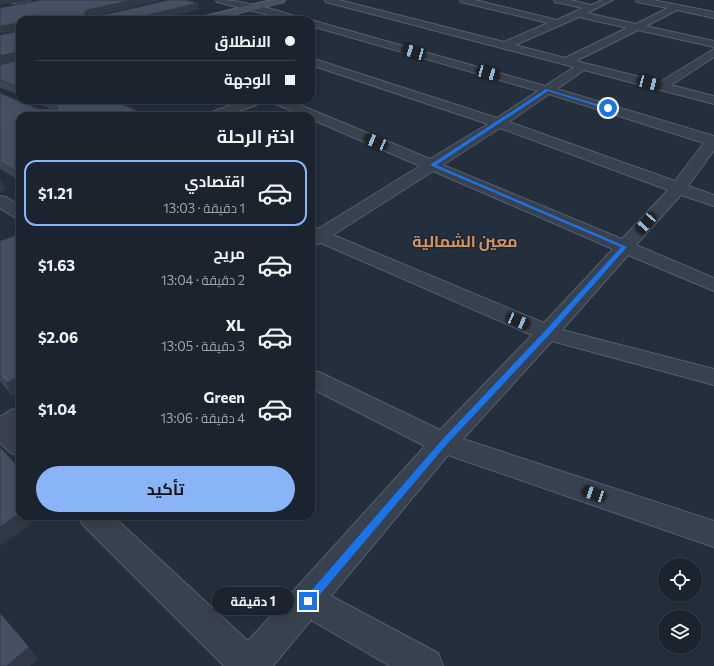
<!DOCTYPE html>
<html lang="ar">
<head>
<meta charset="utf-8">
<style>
  :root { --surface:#1b232e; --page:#282f3a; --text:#f1f3f6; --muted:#a0a4aa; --line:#39404a; --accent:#8ab4f8 }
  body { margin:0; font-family:Commissioner,Cairo,sans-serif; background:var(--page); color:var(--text); direction:rtl; height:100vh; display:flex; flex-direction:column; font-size:15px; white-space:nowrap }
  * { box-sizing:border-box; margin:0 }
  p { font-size:13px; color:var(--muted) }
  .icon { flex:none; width:22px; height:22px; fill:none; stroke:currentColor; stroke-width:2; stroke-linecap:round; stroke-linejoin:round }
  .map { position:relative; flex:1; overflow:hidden; direction:ltr }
  .panel { position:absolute; left:16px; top:112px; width:299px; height:408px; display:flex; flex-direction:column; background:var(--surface); border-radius:12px; box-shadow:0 2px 10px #0003,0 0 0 1px var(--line); direction:rtl }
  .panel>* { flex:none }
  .top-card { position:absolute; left:16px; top:16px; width:299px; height:88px; border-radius:12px; box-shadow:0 2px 10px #0003,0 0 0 1px var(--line); direction:rtl; display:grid; align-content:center; height:88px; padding:0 20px; background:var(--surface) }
  .fabs { position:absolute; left:658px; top:558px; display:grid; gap:8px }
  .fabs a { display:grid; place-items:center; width:44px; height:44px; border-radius:50%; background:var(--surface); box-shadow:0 2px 10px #0003,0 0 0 1px var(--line); font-size:20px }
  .end { position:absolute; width:18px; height:18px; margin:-9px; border:5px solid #1a73e8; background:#fff; box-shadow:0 0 0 2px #fff }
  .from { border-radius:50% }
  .bubble { position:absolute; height:28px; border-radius:14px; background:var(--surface); box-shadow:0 2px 10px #0003,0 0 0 1px var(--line); font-size:13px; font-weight:700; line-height:28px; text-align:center; direction:rtl }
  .car { position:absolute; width:12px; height:24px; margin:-12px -6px; border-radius:5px; box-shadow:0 0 3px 1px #0007; background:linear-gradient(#222 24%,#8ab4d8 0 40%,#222 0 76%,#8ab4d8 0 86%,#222 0) }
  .top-card b { display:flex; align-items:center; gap:14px; height:38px; font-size:15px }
  .top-card b+b { border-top:1px solid var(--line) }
  .top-card i { width:10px; height:10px; background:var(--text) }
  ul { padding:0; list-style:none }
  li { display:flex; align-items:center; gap:12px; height:66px; margin:0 8px 6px; padding:0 12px; border:2px solid transparent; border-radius:12px }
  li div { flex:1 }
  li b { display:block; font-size:15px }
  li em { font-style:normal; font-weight:700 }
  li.on { border-color:var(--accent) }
  li>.icon { width:36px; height:36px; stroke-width:1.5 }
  h2 { padding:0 20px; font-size:18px; line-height:48px }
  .action { display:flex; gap:8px; margin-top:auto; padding:8px 20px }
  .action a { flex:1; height:46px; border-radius:24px; background:var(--accent); color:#111; font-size:16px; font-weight:700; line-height:46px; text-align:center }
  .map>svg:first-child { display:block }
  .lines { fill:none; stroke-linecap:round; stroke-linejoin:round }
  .street-casing { stroke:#565f6c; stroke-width:2 }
  .secondary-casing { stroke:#565f6c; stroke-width:2 }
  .street { fill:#38414e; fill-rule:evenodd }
  .secondary { fill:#465061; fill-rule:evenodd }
  .wall { fill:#3b4654 }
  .shaded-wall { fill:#303945 }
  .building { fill:#455162; stroke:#303945 }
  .route { fill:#1a73e8 }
  .labels { text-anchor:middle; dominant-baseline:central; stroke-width:3; stroke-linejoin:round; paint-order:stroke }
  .district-label { font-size:16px; font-weight:bold; fill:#d59563; stroke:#1d2633 }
</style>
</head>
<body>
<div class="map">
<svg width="714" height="666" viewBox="0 0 714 666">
  <rect width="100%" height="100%" fill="#242f3e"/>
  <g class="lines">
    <defs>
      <g id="street">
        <path d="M9,0H23L32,2L33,4L29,7L10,2Z"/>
        <path d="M216,0C246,0 274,10 302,18L304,20H289L217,2Z"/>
        <path d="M325,0H339L504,42L548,23L461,2L460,0H475L557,20L583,8L555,2L554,0H570L592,5L602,0H613L587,13L636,24L668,8L637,2L636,0H653L714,12V18L677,10L646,26L714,41V47L638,30L576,61L660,82L714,49V57L671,85L714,96V104L584,70L557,89L714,136V150L688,186L714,195V206L681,195L636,245L714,278V291L628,255L562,330L714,369V385L552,341L463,439L714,521V547L448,455L331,596L438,653L443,666H390L311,620L273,666H224L83,525L78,516H113L248,641L425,446L311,388V370L319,372L440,430L532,335L321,243L311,246V227L318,229L420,166L311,119V116H304L273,103L271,100H288L430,159L488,124L311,65V58L497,118L538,91L311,26V20L545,86L574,67L326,2ZM579,17L627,28L565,58L515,45ZM549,94L704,143L675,181L509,122ZM500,128L668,190L622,239L443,165ZM433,171L613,249L544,323L333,235Z"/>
        <path d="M245,100H263L261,103L226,116H207L209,113Z"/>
        <path d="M0,196L6,197L20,206V218L14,217L0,208Z"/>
        <path d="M20,408V456L11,453L0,443V417L11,410Z"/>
      </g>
      <path id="secondary" d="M271,0H285L284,2L211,20H195L197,18Z"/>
    </defs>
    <use href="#street" class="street-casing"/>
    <use href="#secondary" class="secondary-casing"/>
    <use href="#street" class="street"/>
    <use href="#secondary" class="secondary"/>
  </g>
  <g class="wall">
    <path d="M41,0H161L96,15L199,9L155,20H20V95L1,88H0V65L19,60L0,64L18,30L0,33V8Z"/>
    <path d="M0,93L38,109H51L30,100H112L20,116V181L0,169Z"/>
    <path d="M0,241L12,396L0,381Z"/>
  </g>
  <g class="shaded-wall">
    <path d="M0,0H31L0,5Z"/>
    <path d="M133,0H161L89,17L86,20L84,13L87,10Z"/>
    <path d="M198,3L199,9L155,20H133L132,19Z"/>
    <path d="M19,23L20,30L0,33V26Z"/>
    <path d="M17,52L20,60L0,64V56Z"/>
    <path d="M0,180H1L5,190L0,192Z"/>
    <path d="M20,376V392L12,396L6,383Z"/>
    <path d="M20,513V516H42L0,546V527Z"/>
    <path d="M29,647L38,659L30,666H7Z"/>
  </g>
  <g class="building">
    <path d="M41,0H133L87,10L84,13L85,15H103L169,0H186L198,3L132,19L136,20H20V90H19L18,87L0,80V65L19,60V54L17,52L0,56V35L18,31L19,23L0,26V8Z"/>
    <path d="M0,93L38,109H56L58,108L55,103L47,100H112L148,115L146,116H20V173H19L0,162Z"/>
    <path d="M19,234L20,236V376L6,383L0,376V241Z"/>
    <path d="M0,447L20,469V513L0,527Z"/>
    <path d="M0,614H1L29,647L7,666H0Z"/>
  </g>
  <path class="route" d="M546,89L610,108L606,109L548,91L436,165L627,247L549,335L446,445L312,604L308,606L305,604L303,601L305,598L441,441L544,332L621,247L430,165Z"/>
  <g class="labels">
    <g class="district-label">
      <text x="465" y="240">معين الشمالية</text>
    </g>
  </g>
</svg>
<div class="fabs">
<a><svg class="icon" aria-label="locate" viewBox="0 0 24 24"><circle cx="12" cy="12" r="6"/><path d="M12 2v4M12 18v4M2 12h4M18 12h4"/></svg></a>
<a><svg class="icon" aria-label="layers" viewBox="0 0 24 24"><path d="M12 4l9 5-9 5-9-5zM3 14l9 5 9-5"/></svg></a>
</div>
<i class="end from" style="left:608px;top:108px"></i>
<i class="end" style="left:308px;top:601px"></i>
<div class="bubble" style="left:212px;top:587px;width:82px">1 دقيقة</div>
<i class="car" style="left:414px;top:52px;rotate:286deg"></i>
<i class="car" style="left:488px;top:73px;rotate:106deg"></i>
<i class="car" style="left:649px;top:83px;rotate:105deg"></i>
<i class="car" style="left:376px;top:142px;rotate:293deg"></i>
<i class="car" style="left:646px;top:223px;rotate:222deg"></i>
<i class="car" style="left:518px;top:321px;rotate:113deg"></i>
<i class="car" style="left:594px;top:494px;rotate:289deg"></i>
<div class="top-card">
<b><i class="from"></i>الانطلاق</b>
<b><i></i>الوجهة</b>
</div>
<section class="panel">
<h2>اختر الرحلة</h2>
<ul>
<li class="on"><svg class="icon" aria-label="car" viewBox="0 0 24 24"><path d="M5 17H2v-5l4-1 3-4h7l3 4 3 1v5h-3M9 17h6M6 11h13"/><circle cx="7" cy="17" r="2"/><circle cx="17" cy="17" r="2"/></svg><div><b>اقتصادي</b><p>1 دقيقة · 13:03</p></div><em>$1.21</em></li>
<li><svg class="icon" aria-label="car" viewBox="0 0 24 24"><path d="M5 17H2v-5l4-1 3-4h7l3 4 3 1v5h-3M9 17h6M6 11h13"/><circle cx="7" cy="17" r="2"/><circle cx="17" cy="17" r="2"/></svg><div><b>مريح</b><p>2 دقيقة · 13:04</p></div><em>$1.63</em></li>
<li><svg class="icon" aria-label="car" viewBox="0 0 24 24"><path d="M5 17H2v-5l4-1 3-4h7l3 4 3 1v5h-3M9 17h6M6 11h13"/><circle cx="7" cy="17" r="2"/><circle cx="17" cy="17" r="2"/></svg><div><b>XL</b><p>3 دقيقة · 13:05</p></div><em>$2.06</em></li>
<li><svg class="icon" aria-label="car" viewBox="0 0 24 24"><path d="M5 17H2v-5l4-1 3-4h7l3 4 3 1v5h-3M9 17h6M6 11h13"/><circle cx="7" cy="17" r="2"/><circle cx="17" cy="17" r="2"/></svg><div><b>Green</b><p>4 دقيقة · 13:06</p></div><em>$1.04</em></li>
</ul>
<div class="action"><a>تأكيد</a></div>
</section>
</div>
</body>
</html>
